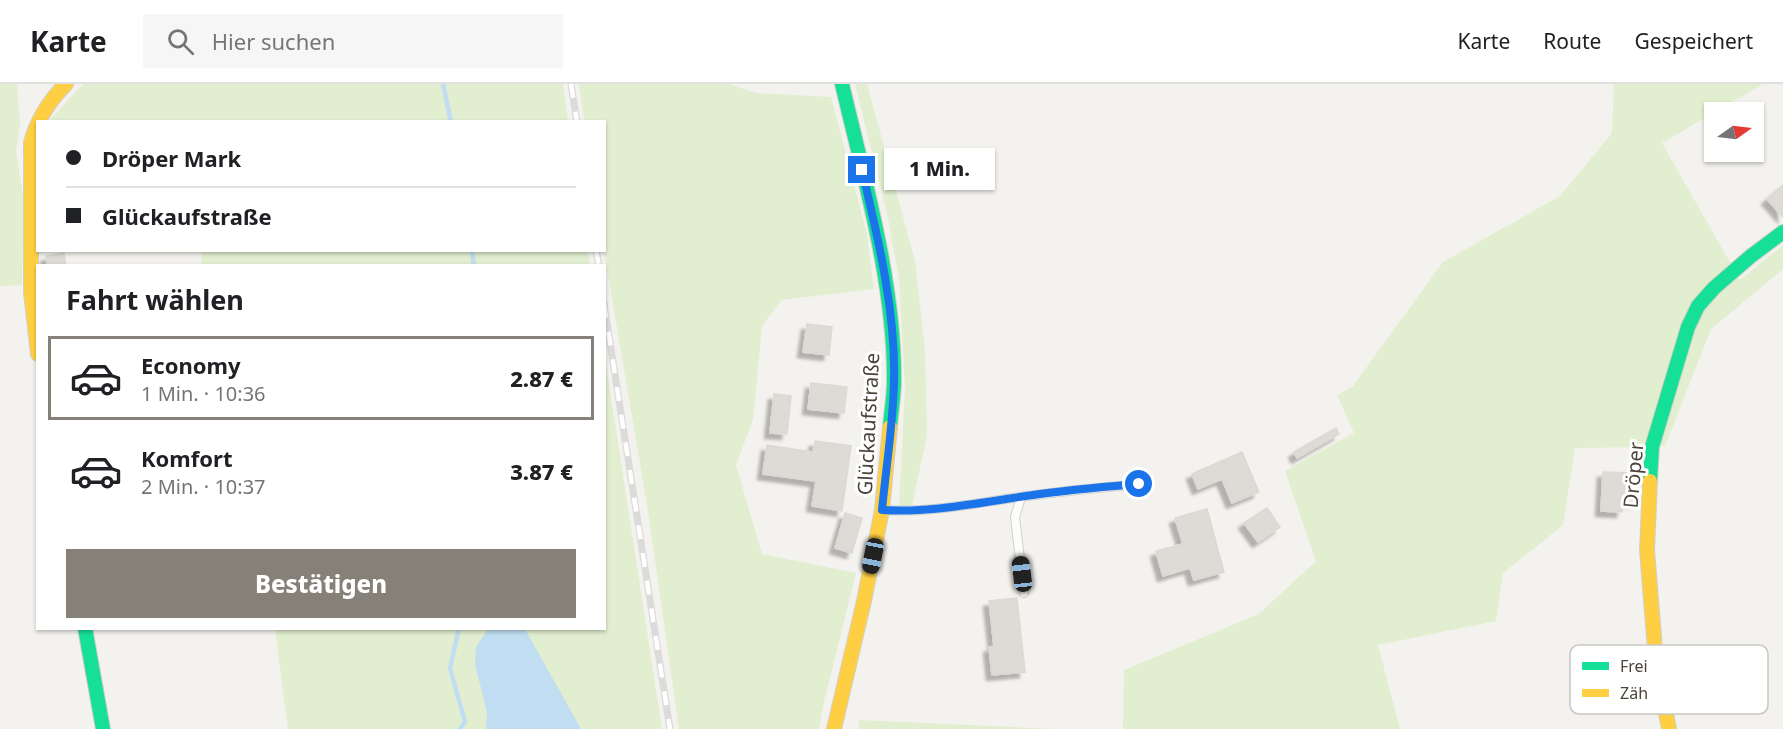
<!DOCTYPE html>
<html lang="de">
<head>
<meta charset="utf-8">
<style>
  :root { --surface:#fff; --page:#f6f6f6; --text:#202124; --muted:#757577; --line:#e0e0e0; --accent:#868178 }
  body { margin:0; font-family:"Noto Sans",sans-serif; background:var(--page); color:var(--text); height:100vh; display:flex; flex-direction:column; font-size:22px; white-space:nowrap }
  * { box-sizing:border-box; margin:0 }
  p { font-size:20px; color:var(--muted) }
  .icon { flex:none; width:33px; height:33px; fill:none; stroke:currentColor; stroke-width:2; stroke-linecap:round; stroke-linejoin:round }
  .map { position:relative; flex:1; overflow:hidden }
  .details { position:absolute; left:36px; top:180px; width:570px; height:366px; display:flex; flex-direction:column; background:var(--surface); border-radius:0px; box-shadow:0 2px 4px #0004 }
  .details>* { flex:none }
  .guide { position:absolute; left:36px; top:36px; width:570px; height:132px; border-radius:0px; box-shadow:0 2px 4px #0004; display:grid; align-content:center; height:132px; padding:0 30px; background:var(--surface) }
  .needle { width:39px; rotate:76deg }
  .tools { position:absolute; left:1704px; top:18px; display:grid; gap:12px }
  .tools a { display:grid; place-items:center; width:60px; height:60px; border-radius:0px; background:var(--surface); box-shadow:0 2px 4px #0004; font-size:30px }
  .end { position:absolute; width:27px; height:27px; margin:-14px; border:8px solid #1a73e8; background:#fff; box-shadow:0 0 0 3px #fff }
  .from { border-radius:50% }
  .bubble { position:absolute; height:42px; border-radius:0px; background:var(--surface); box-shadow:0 2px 4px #0004; font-size:20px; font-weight:800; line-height:42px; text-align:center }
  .car { position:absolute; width:18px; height:36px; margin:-18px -9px; border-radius:8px; box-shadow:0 0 4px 2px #0007; background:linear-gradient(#222 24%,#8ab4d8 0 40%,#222 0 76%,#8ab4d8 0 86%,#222 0) }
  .guide b { display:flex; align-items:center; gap:21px; height:57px; font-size:22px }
  .guide b+b { border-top:2px solid var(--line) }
  .guide i { width:15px; height:15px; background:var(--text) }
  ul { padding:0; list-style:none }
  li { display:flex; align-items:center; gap:18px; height:84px; margin:0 12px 9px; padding:0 18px; border:3px solid transparent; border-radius:0px }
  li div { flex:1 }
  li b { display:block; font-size:22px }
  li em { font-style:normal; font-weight:800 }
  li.active { border-color:var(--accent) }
  li>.icon { width:54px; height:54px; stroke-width:1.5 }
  h2 { padding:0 30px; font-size:27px; line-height:72px }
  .cta { display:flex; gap:12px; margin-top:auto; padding:12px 30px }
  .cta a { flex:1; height:69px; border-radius:0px; background:var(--accent); color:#fff; font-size:24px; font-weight:800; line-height:69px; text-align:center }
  header { display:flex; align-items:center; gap:36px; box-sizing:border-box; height:84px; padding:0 30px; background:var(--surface); border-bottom:2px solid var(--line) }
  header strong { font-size:28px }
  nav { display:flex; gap:33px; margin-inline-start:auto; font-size:21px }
  .search { width:420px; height:54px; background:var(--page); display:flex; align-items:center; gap:15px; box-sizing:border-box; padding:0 21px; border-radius:0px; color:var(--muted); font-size:22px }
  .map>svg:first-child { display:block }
  .green { fill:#e1eecf }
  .water { fill:#c0ddf1 }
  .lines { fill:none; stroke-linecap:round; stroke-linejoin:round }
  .stream { stroke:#c0ddf1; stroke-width:4.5 }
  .building { fill:#dedbd6; stroke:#dcd9d4; stroke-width:1.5; filter:url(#shadow) }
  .lane-casing { stroke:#d2d0cb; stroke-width:10 }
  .fast-casing { stroke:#d3cfc5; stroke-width:16 }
  .slow-casing { stroke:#d3cfc5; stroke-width:16 }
  .lane { stroke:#fdfdfc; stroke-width:8 }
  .fast { stroke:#16e098; stroke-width:14 }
  .slow { stroke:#ffcf43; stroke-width:14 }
  .rail-casing { stroke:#dbdbda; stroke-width:7 }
  .rail { stroke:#fff; stroke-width:4.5; stroke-dasharray:14; stroke-linecap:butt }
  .route { stroke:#1a73e8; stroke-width:8 }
  .labels { text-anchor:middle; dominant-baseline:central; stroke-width:6; stroke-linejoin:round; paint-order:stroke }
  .street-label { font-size:20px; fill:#4b4439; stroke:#fff }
  .key { fill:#fff; stroke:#c9c7c4; stroke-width:1.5 }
  .key-label { font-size:16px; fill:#4b4439 }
</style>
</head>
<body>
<header>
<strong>Karte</strong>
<div class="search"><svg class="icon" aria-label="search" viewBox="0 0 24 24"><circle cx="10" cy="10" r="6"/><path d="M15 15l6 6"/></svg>Hier suchen</div>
<nav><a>Karte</a><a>Route</a><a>Gespeichert</a></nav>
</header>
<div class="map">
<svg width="1783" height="645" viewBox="0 0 1783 645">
  <defs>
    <filter id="shadow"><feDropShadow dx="-5.5" dy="5.5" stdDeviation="1.5" flood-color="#0004"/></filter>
  </defs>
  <rect width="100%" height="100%" fill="#f4f2ee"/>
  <g class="green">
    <path d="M0,0H17L20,42L16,67L24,117L22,201L0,202Z"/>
    <path d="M83,0H563L568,37H49Z"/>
    <path d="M579,0H729L756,9L831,13L867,150L874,205L781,216L762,242L753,336L736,381L762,470L856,489L824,618L819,645H679L647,421L604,167V38L584,37Z"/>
    <path d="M855,0H867L915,177L925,266L927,350L912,423L899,422L905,304L899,195L887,129Z"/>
    <path d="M1614,0H1763L1662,59L1740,196L1783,161V185L1711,245L1665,362H1657L1699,212L1648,363L1575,364L1563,441L1503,489L1496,537L1378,561L1400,645H1123L1124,586L1259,530L1316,477L1285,387L1354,349L1337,311L1353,302L1443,178L1560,112L1612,49Z"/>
    <path d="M588,166L590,181L201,182L202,168L193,167Z"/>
    <path d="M605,274L662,645H288L275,545L604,544Z"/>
    <path d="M859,636L1056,645H858Z"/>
  </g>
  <path class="water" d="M488,545H525L581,645H486L487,628L475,580L476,563Z"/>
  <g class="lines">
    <g class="stream">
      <path d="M443,0L451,38"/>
      <path d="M472,166L474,182"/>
      <path d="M459,544L450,584L465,638L460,645"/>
    </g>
  </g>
  <g class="building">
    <path d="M1783,101V133L1767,115Z"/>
    <path d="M64,169L66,182H48L46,172Z"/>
    <path d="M807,240L832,243L829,271L803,268Z"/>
    <path d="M811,299L847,303L844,329L808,325Z"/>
    <path d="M774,310L791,312L787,350L770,349Z"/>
    <path d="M1336,344L1339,350L1297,374L1294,368Z"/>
    <path d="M815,357L851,362L842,427L812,422L816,397L763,390L767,361L813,368Z"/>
    <path d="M1242,368L1259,408L1232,419L1222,395L1198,405L1192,390Z"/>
    <path d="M1603,388L1636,389L1635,418L1623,417L1622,428L1601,427Z"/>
    <path d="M1267,424L1280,443L1258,458L1244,439Z"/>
    <path d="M1207,425L1224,488L1194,496L1190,484L1163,492L1156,467L1183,460L1175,434Z"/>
    <path d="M845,429L862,434L852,469L835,464Z"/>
    <path d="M1017,514L1025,588L992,591L989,563L994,562L989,517Z"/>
  </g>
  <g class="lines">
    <defs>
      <g id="lane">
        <path d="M1021,413L1015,433L1024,509"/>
        <path d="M884,426C930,429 975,419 1020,413C1060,407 1099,404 1139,400"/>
      </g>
      <g id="fast">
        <path d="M842,0C864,94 895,201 894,297C894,313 891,328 890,343"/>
        <path d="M1650,397L1652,363L1688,243L1698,222L1714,204L1751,172L1783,148"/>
        <path d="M85,544L103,645"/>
      </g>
      <g id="slow">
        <path d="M38,270L31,208V59C37,35 49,17 66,0"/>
        <path d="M1650,397L1647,466L1656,578L1669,645"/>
        <path d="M834,645L864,517L882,426L890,343"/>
      </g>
    </defs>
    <use href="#lane" class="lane-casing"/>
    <use href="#fast" class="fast-casing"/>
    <use href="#slow" class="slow-casing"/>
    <use href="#lane" class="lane"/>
    <use href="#fast" class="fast"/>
    <use href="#slow" class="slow"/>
    <defs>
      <g id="rail">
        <path d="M571,0L577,38"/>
        <path d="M596,166L599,182"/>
        <path d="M604,220L670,645"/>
      </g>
    </defs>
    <use href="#rail" class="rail-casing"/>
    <use href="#rail" class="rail"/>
  </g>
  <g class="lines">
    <path class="route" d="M862,86C878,154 896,228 894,298C893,341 886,384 882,426C933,429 983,418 1033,411C1068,406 1104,403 1139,400"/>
  </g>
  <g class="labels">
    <g class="street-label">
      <text transform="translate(868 340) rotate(-87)">Glückaufstraße</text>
      <text transform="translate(1633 391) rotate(-85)">Dröper</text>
    </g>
  </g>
  <rect x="1570" y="561" width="198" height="69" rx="9" class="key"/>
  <rect x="1582" y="578" width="27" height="8" fill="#16e098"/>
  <rect x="1582" y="605" width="27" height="8" fill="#ffcf43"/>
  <g class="key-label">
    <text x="1620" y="588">Frei</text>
    <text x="1620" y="615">Zäh</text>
  </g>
</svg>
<div class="tools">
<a><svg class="needle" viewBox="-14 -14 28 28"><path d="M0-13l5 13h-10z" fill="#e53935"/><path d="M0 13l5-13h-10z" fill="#757577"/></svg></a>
</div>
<i class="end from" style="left:1139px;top:400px"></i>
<i class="end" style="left:862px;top:86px"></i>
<div class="bubble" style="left:884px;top:64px;width:111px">1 Min.</div>
<i class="car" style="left:873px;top:472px;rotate:191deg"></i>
<i class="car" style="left:1022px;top:490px;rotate:353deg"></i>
<div class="guide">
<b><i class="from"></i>Dröper Mark</b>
<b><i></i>Glückaufstraße</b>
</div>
<section class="details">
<h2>Fahrt wählen</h2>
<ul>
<li class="active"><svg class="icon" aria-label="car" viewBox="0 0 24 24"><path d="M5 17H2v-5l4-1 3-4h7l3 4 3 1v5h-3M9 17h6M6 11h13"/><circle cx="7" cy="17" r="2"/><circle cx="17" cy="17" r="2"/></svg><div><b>Economy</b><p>1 Min. · 10:36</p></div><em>2.87 €</em></li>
<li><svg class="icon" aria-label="car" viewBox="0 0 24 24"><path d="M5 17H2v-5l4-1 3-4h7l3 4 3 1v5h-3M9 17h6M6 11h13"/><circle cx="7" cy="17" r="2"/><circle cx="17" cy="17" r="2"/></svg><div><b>Komfort</b><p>2 Min. · 10:37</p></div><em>3.87 €</em></li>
</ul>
<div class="cta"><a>Bestätigen</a></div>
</section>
</div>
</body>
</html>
